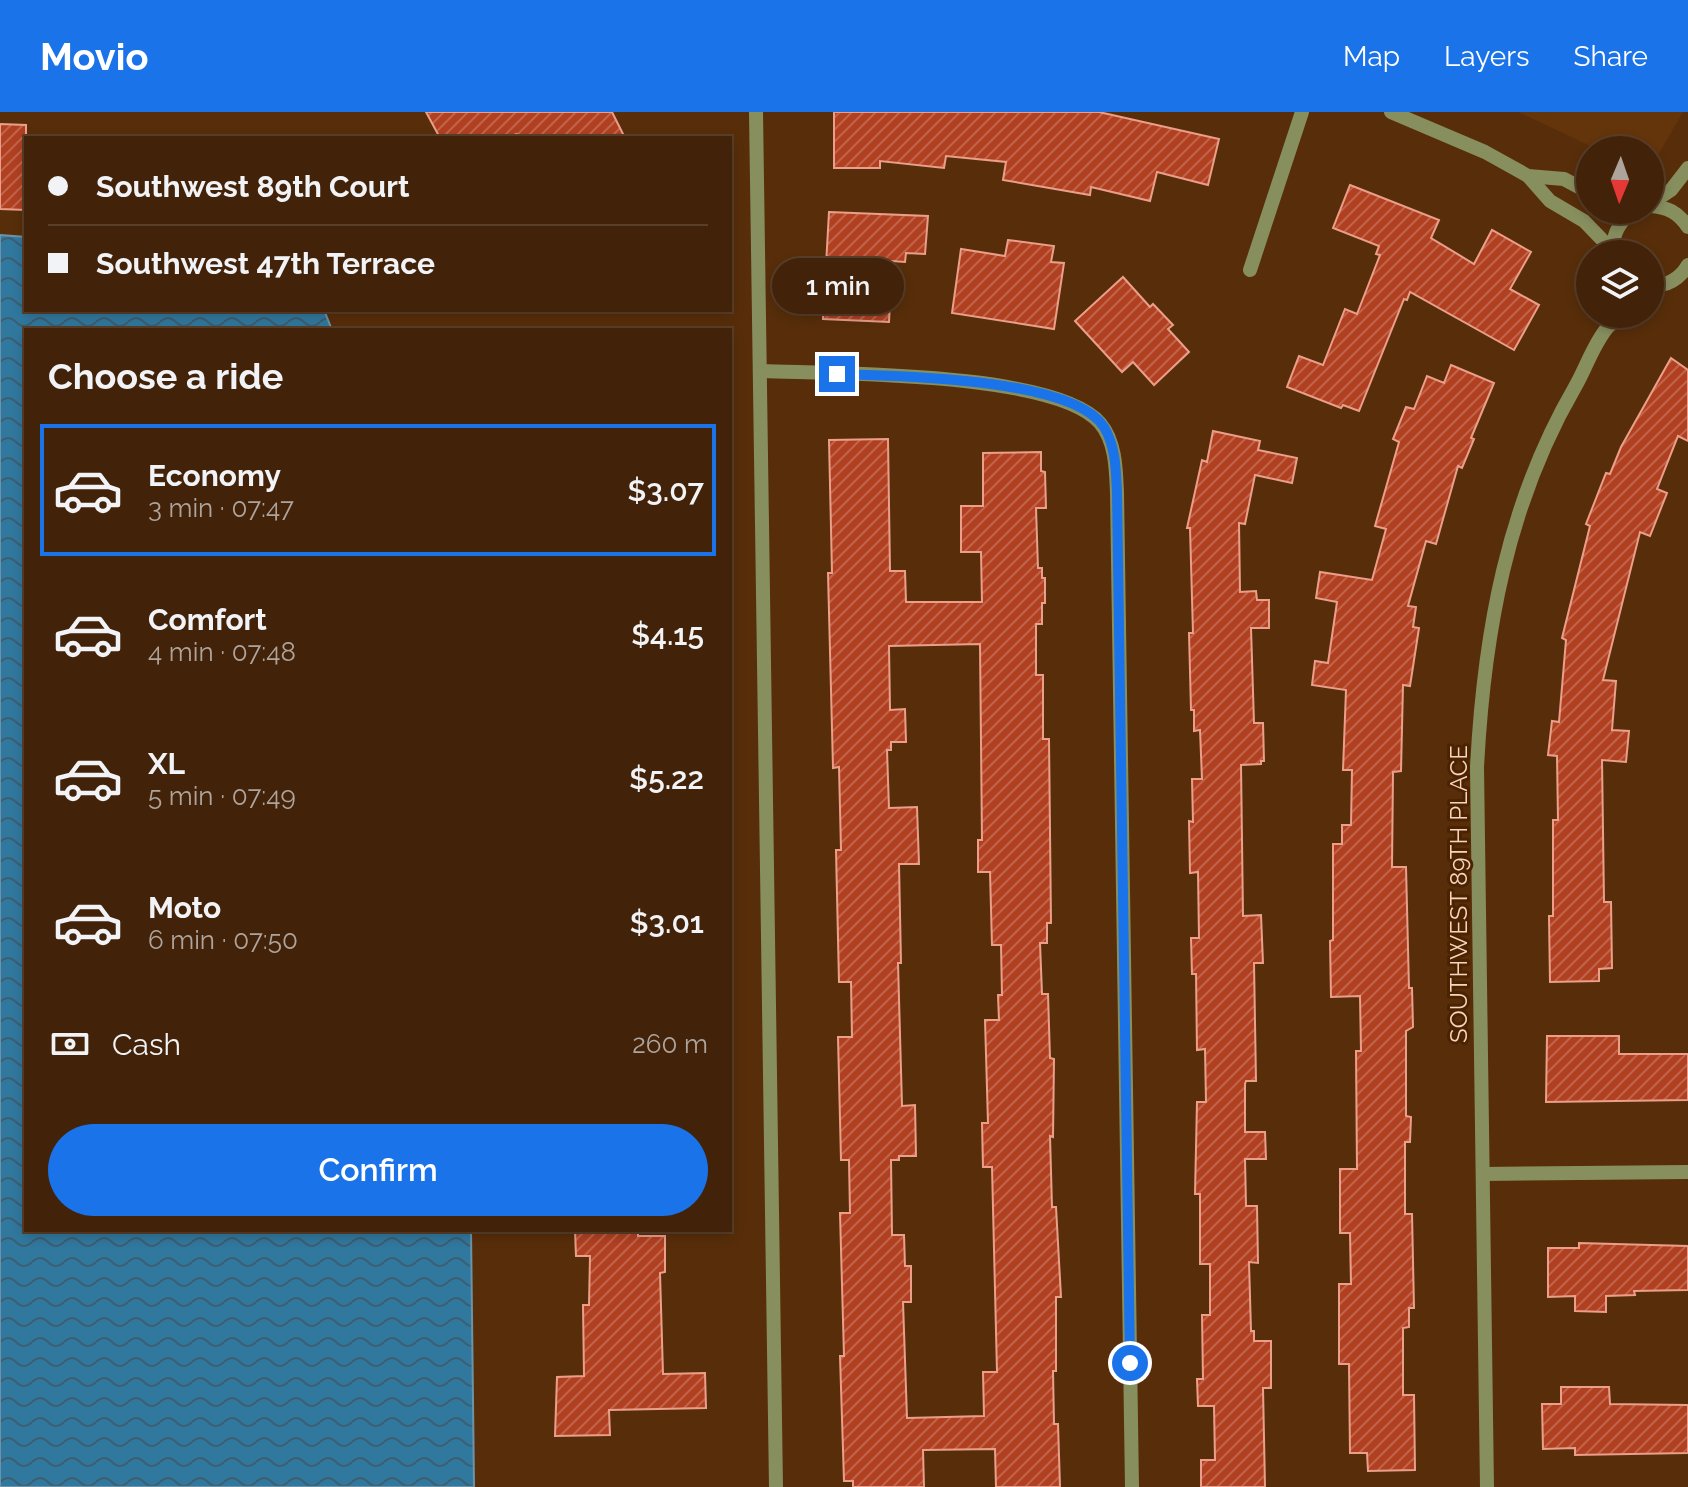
<!DOCTYPE html>
<html lang="en">
<head>
<meta charset="utf-8">
<style>
  :root { --surface:#422208; --page:#492a12; --text:#f1f3f6; --muted:#aea49c; --line:#5a3f29; --accent:#1a73e8 }
  body { margin:0; font-family:Raleway,sans-serif; background:var(--page); color:var(--text); height:100vh; display:flex; flex-direction:column; font-size:30px; white-space:nowrap }
  * { box-sizing:border-box; margin:0 }
  p { font-size:26px; color:var(--muted) }
  .icon { flex:none; width:44px; height:44px; fill:none; stroke:currentColor; stroke-width:2; stroke-linecap:round; stroke-linejoin:round }
  .map { position:relative; flex:1; overflow:hidden }
  .details { position:absolute; left:24px; top:216px; width:708px; height:904px; display:flex; flex-direction:column; background:var(--surface); border-radius:0px; box-shadow:0 4px 12px #0003,0 0 0 2px var(--line) }
  .details>* { flex:none }
  .guide { position:absolute; left:24px; top:24px; width:708px; height:176px; border-radius:0px; box-shadow:0 4px 12px #0003,0 0 0 2px var(--line); display:grid; align-content:center; height:176px; padding:0 24px; background:var(--surface) }
  .needle { width:52px; rotate:182deg }
  .buttons { position:absolute; left:1576px; top:24px; display:grid; gap:16px }
  .buttons a { display:grid; place-items:center; width:88px; height:88px; border-radius:50%; background:var(--surface); box-shadow:0 4px 12px #0003,0 0 0 2px var(--line); font-size:40px }
  .end { position:absolute; width:36px; height:36px; margin:-18px; border:10px solid #1a73e8; background:#fff; box-shadow:0 0 0 4px #fff }
  .from { border-radius:50% }
  .bubble { position:absolute; height:56px; border-radius:28px; background:var(--surface); box-shadow:0 4px 12px #0003,0 0 0 2px var(--line); font-size:26px; font-weight:600; line-height:56px; text-align:center }
  .guide b { display:flex; align-items:center; gap:28px; height:76px; font-size:30px }
  .guide b+b { border-top:2px solid var(--line) }
  .guide i { width:20px; height:20px; background:var(--text) }
  ul { padding:0; list-style:none }
  li { display:flex; align-items:center; gap:24px; height:132px; margin:0 16px 12px; padding:0 8px; border:4px solid transparent; border-radius:0px }
  li div { flex:1 }
  li b { display:block; font-size:30px }
  li em { font-style:normal; font-weight:600 }
  li.selected { border-color:var(--accent) }
  li>.icon { width:72px; height:72px; stroke-width:1.5 }
  h2 { padding:0 24px; font-size:36px; line-height:96px }
  .pay { display:flex; align-items:center; gap:20px; height:88px; padding:0 24px; font-size:30px }
  .pay p { margin-inline-start:auto }
  .action { display:flex; gap:16px; margin-top:auto; padding:16px 24px }
  .action a { flex:1; height:92px; border-radius:48px; background:var(--accent); color:#fff; font-size:32px; font-weight:600; line-height:92px; text-align:center }
  header { display:flex; align-items:center; gap:48px; box-sizing:border-box; height:112px; padding:0 40px; background:var(--accent); color:#fff }
  header strong { font-size:38px }
  nav { display:flex; gap:44px; margin-inline-start:auto; font-size:28px }
  .map>svg:first-child { display:block }
  .built { fill:#64340b }
  .water { fill:url(#water-waves); stroke:#6c94a8; stroke-width:2 }
  .building { fill:url(#building-hatch); stroke:#eb9f8a; stroke-width:2; fill-rule:evenodd }
  .lines { fill:none; stroke-linecap:round; stroke-linejoin:round }
  .minor { stroke:#888f5f; stroke-width:14 }
  .route { stroke:#1a73e8; stroke-width:10 }
  .labels { text-anchor:middle; dominant-baseline:central; stroke-width:6; stroke-linejoin:round; paint-order:stroke }
  .street-label { font-size:24px; fill:#f6d5bf; stroke:#4c2300 }
</style>
</head>
<body>
<header>
<strong>Movio</strong>
<nav><a>Map</a><a>Layers</a><a>Share</a></nav>
</header>
<div class="map">
<svg width="1688" height="1375" viewBox="0 0 1688 1375">
  <defs>
    <pattern id="water-waves" width="16" height="10" patternUnits="userSpaceOnUse" patternTransform="scale(2)"><rect width="16" height="10" fill="#31789e"/><path d="M0 5q4-4 8 0t8 0" fill="none" stroke="#3c5f71"/></pattern>
    <pattern id="building-hatch" width="6" height="6" patternUnits="userSpaceOnUse" patternTransform="scale(2)"><rect width="6" height="6" fill="#b14021"/><path d="M-1 1l2-2M0 6l6-6M5 7l2-2" fill="none" stroke="#c0644a"/></pattern>
  </defs>
  <rect width="100%" height="100%" fill="#582e0a"/>
  <path class="built" d="M1518,0H1683L1650,57V38H1599Z"/>
  <path class="water" d="M0,123L26,125V198H324L332,218H26V1118H471L474,1375H0Z"/>
  <g class="building">
    <path d="M426,0H612L625,26H531L516,22L508,26H440Z"/>
    <path d="M834,0H1099L1219,27L1208,73L1157,60L1150,89L1091,75L1090,83L1003,68L1006,50L946,44L944,56L880,49V56H834Z"/>
    <path d="M0,12L26,13V98L0,97Z"/>
    <path d="M1350,73L1439,108L1431,126L1474,152L1492,118L1531,140L1510,177L1539,193L1514,238L1410,180L1407,188L1404,187L1359,299L1343,293L1341,296L1287,275L1299,244L1323,253L1345,197L1357,202L1380,143L1376,142L1379,134L1333,116Z"/>
    <path d="M829,100L928,104L925,142L906,141L905,150L892,149L889,210L823,207Z"/>
    <path d="M1008,128L1054,134L1051,150L1064,151L1054,217L952,201L961,137L1005,144Z"/>
    <path d="M1123,165L1150,195L1153,192L1173,213L1168,217L1189,240L1154,273L1133,250L1122,260L1075,209Z"/>
    <path d="M1671,246L1688,258V329L1678,324L1657,377L1667,381L1650,424L1640,420L1603,568L1616,569L1612,618L1629,619L1626,650L1602,648L1604,790H1611L1612,856L1599,857V869L1550,870L1549,804H1553V708H1558L1557,644L1548,643L1552,609L1559,610L1566,528L1562,526L1590,414L1586,412L1606,361L1610,362L1621,335Z"/>
    <path d="M1451,253L1494,271L1471,326L1474,327L1462,356L1458,354L1436,432L1426,429L1408,494L1416,495L1413,515L1419,516L1410,574L1403,573L1401,659L1393,660L1392,755H1406L1409,876H1412L1413,915L1406,919V1004L1411,1005L1410,1030H1405V1102H1412L1414,1196H1409V1215L1403,1216V1283H1414L1415,1358L1368,1359L1367,1341H1350L1349,1252H1339V1172H1351L1350,1121H1340V1057H1357L1356,939H1361L1360,884L1331,885L1330,829L1333,828V732H1342V713H1351L1352,658H1343L1346,578L1312,573L1315,549L1328,551L1337,490L1316,486L1320,460L1372,468L1386,417L1375,414L1399,330L1393,327L1406,295L1414,297L1427,264L1444,271Z"/>
    <path d="M1213,319L1260,329L1258,338L1297,346L1292,371L1255,363L1245,412L1239,411L1240,480L1256,479L1257,488H1269V516H1251L1254,611H1263L1264,649H1261V652L1241,653L1243,804L1261,803L1263,851H1254L1256,969H1246L1245,972V1020H1265L1266,1047H1245L1246,1094H1257L1258,1151L1249,1150L1251,1219H1254V1229H1271V1276H1263L1265,1375H1201V1348H1215L1214,1294H1198L1197,1267H1203L1202,1203H1210V1152H1200V1082H1195L1197,990H1206L1205,937L1197,938L1196,862H1192L1191,826H1199L1198,760L1190,761L1189,709L1193,710L1192,667H1202L1200,618L1194,619V598H1191L1189,521H1193L1190,416H1187L1202,348L1207,350Z"/>
    <path d="M888,327L890,459H905L906,490H982L981,440H961V394H983V341L1041,340V359L1045,360L1046,396H1036L1038,456H1042V466H1045V491H1042V512H1036V563H1043V627H1049L1051,811H1047V831H1040L1042,882H1048L1050,946L1054,947L1053,1025L1050,1024L1052,1095H1056L1061,1185H1056V1259H1053L1054,1312H1058L1060,1375H996L995,1337L923,1338L924,1375H853V1369H844L840,1244H844L840,1101H850L849,1048H841L838,925H852L851,870H839L836,738H841L839,655L833,656L828,461H832L829,328ZM980,532L982,728H978V760H990L992,833H1001L1002,883H998L999,908H985L988,1011H982L983,1055H992L997,1260H983L984,1304L907,1306L903,1190H911V1154H905L904,1123H892L891,1048H899V1044H916L915,993L902,994L898,851H901L899,752H919L917,695L889,696L887,638H891V630H906L905,597L890,598L889,534Z"/>
    <path d="M1547,924H1619V942H1688V988L1546,990Z"/>
    <path d="M575,1118H638V1124H665V1160L660,1161L663,1262L705,1261L706,1296L609,1298L610,1323L555,1324L557,1265L584,1264L583,1193H589L590,1144H576Z"/>
    <path d="M1579,1131L1688,1134V1178L1634,1179L1635,1183L1606,1184V1200L1575,1199V1184L1548,1185V1136H1579Z"/>
    <path d="M1561,1275H1609L1610,1292L1688,1293V1341L1575,1343V1336L1543,1337L1542,1292H1561Z"/>
  </g>
  <g class="lines">
    <g class="minor">
      <path d="M756,0L776,1375"/>
      <path d="M1391,0L1485,40L1528,64L1550,89L1584,109L1613,139"/>
      <path d="M1528,64L1564,67L1590,81"/>
      <path d="M1650,92L1671,78L1688,56"/>
      <path d="M1650,94C1667,95 1678,100 1688,115"/>
      <path d="M1613,141C1612,122 1619,109 1635,98"/>
      <path d="M1250,158L1302,0"/>
      <path d="M1650,173C1666,175 1680,167 1688,153"/>
      <path d="M760,259C831,262 1055,259 1100,311C1116,330 1116,358 1117,381L1132,1375"/>
      <path d="M1483,1062L1688,1060"/>
      <path d="M1487,1375L1477,655C1484,521 1507,392 1575,275C1586,256 1593,233 1607,216C1612,210 1621,207 1627,202"/>
    </g>
  </g>
  <g class="lines">
    <path class="route" d="M837,262C894,264 1072,265 1104,315C1116,335 1116,359 1117,381L1130,1251"/>
  </g>
  <g class="labels">
    <g class="street-label">
      <text transform="translate(1458 782) rotate(-90)">SOUTHWEST 89TH PLACE</text>
    </g>
  </g>
</svg>
<div class="buttons">
<a><svg class="needle" viewBox="-14 -14 28 28"><path d="M0-13l5 13h-10z" fill="#e53935"/><path d="M0 13l5-13h-10z" fill="#aea49c"/></svg></a>
<a><svg class="icon" aria-label="layers" viewBox="0 0 24 24"><path d="M12 4l9 5-9 5-9-5zM3 14l9 5 9-5"/></svg></a>
</div>
<i class="end from" style="left:1130px;top:1251px"></i>
<i class="end" style="left:837px;top:262px"></i>
<div class="bubble" style="left:772px;top:146px;width:132px">1 min</div>
<div class="guide">
<b><i class="from"></i>Southwest 89th Court</b>
<b><i></i>Southwest 47th Terrace</b>
</div>
<section class="details">
<h2>Choose a ride</h2>
<ul>
<li class="selected"><svg class="icon" aria-label="car" viewBox="0 0 24 24"><path d="M5 17H2v-5l4-1 3-4h7l3 4 3 1v5h-3M9 17h6M6 11h13"/><circle cx="7" cy="17" r="2"/><circle cx="17" cy="17" r="2"/></svg><div><b>Economy</b><p>3 min · 07:47</p></div><em>$3.07</em></li>
<li><svg class="icon" aria-label="car" viewBox="0 0 24 24"><path d="M5 17H2v-5l4-1 3-4h7l3 4 3 1v5h-3M9 17h6M6 11h13"/><circle cx="7" cy="17" r="2"/><circle cx="17" cy="17" r="2"/></svg><div><b>Comfort</b><p>4 min · 07:48</p></div><em>$4.15</em></li>
<li><svg class="icon" aria-label="car" viewBox="0 0 24 24"><path d="M5 17H2v-5l4-1 3-4h7l3 4 3 1v5h-3M9 17h6M6 11h13"/><circle cx="7" cy="17" r="2"/><circle cx="17" cy="17" r="2"/></svg><div><b>XL</b><p>5 min · 07:49</p></div><em>$5.22</em></li>
<li><svg class="icon" aria-label="car" viewBox="0 0 24 24"><path d="M5 17H2v-5l4-1 3-4h7l3 4 3 1v5h-3M9 17h6M6 11h13"/><circle cx="7" cy="17" r="2"/><circle cx="17" cy="17" r="2"/></svg><div><b>Moto</b><p>6 min · 07:50</p></div><em>$3.01</em></li>
</ul>
<div class="pay"><svg class="icon" aria-label="cash" viewBox="0 0 24 24"><path d="M3 7h18v10H3z"/><circle cx="12" cy="12" r="2"/></svg>Cash<p>260 m</p></div>
<div class="action"><a>Confirm</a></div>
</section>
</div>
</body>
</html>
